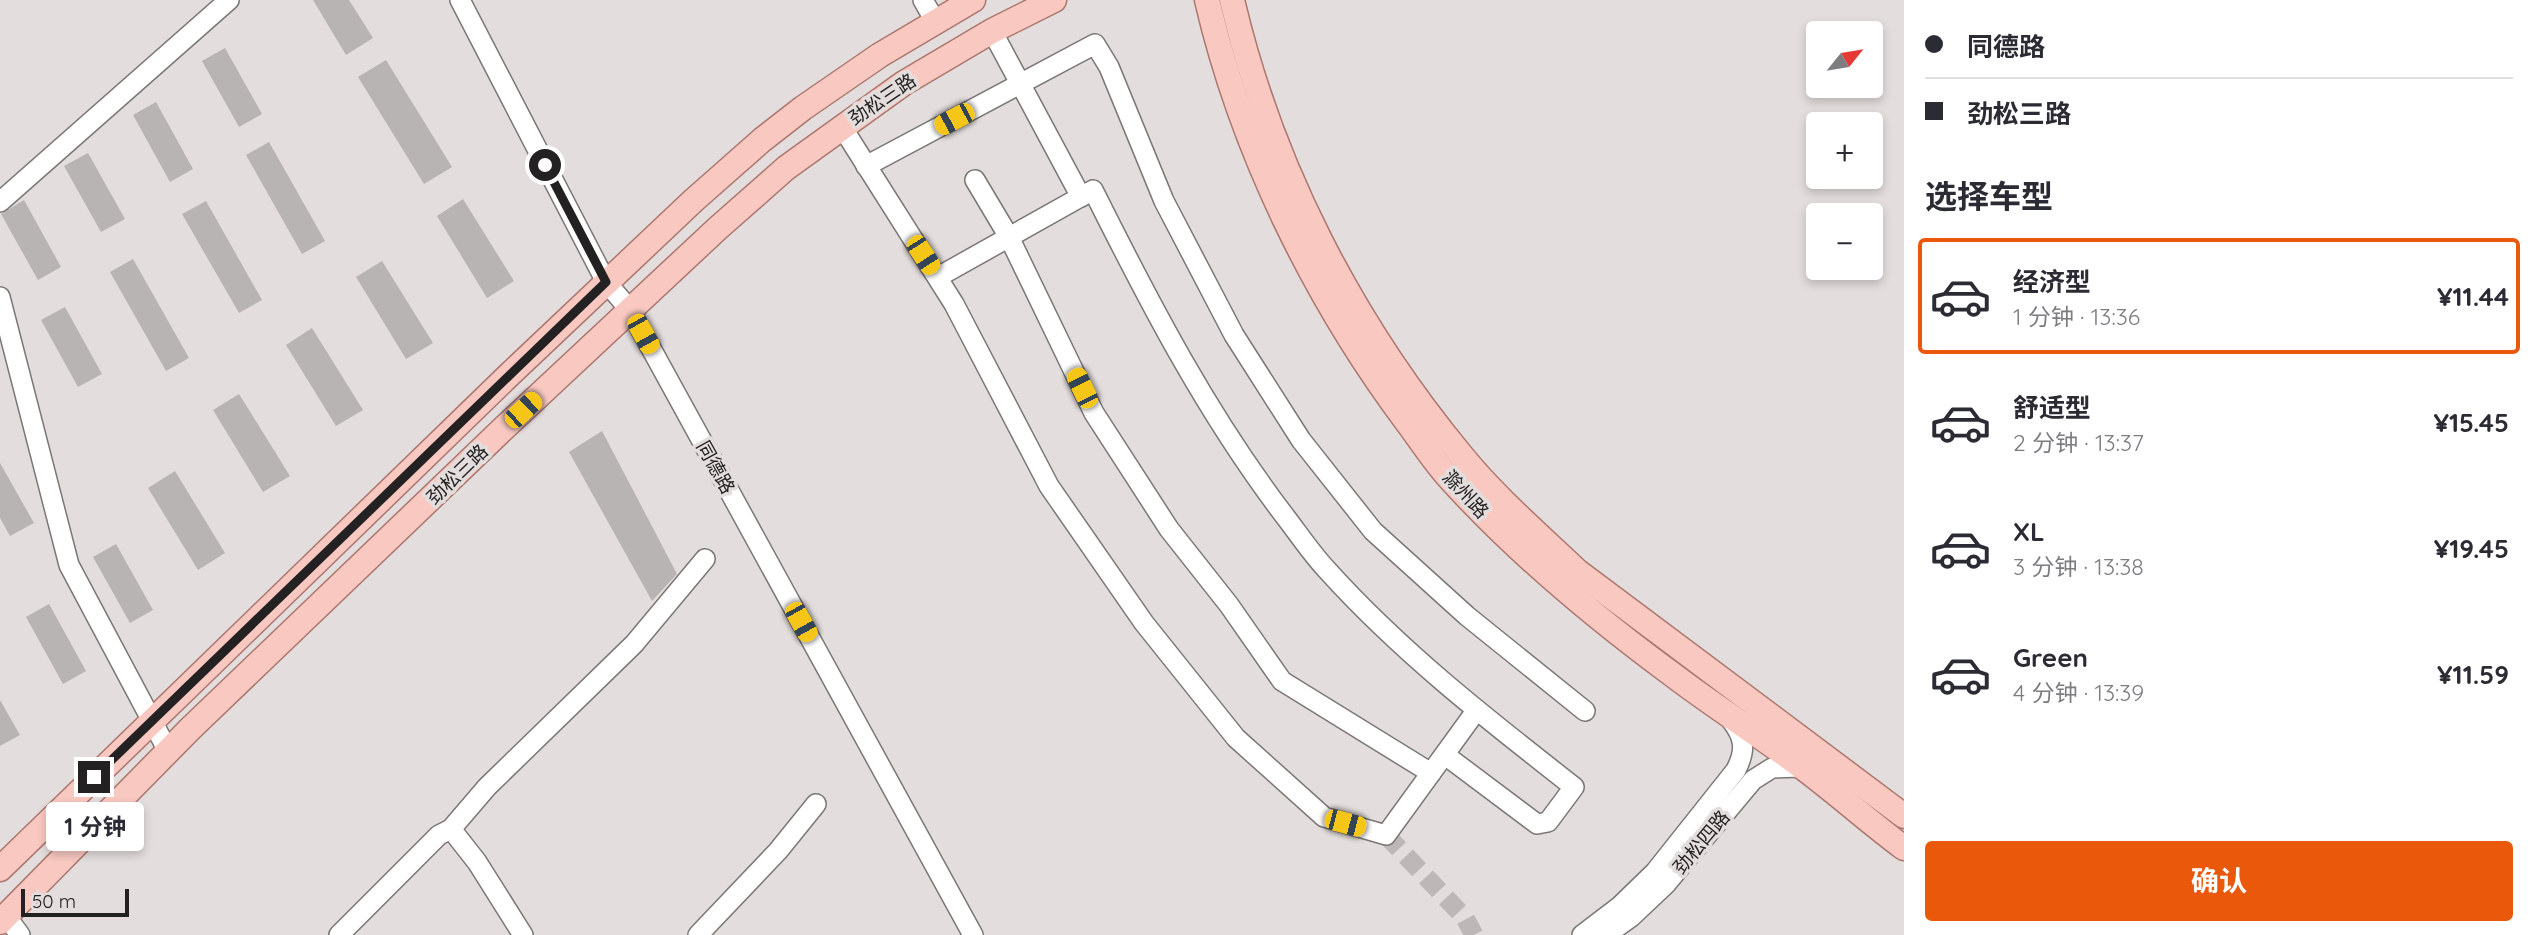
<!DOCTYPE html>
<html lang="zh">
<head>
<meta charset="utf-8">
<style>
  :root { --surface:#fff; --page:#f7f7f7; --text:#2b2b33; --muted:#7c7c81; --line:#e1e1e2; --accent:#ea580c }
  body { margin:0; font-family:Quicksand,"Noto Sans SC",sans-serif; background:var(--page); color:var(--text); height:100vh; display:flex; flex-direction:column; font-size:26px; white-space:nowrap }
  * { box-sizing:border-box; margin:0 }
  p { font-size:23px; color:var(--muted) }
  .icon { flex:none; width:38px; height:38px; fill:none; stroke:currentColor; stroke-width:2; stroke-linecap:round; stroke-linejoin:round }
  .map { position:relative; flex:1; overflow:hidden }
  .sheet { display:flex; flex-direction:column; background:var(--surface); width:630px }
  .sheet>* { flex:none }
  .hud { display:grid; align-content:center; height:154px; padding:0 21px; background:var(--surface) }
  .needle { width:46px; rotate:60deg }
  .buttons { position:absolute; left:1806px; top:21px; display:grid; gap:14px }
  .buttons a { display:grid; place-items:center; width:77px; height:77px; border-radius:7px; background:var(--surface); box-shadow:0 4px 10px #0003; font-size:35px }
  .scale { position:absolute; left:21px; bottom:18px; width:108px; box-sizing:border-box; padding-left:7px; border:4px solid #232121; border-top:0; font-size:19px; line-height:24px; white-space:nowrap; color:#232121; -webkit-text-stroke:5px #e3dedd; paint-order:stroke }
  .end { position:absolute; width:32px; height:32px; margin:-16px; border:9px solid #232121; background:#fff; box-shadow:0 0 0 4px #fff }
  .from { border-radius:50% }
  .bubble { position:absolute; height:49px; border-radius:7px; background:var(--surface); box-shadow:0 4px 10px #0003; font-size:23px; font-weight:700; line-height:49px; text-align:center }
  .car { position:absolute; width:21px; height:42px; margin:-21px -10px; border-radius:9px; box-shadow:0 0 5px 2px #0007; background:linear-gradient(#f5c518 24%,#345 0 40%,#f5c518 0 76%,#345 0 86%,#f5c518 0) }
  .hud b { display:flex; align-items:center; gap:24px; height:66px; font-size:26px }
  .hud b+b { border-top:2px solid var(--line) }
  .hud i { width:18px; height:18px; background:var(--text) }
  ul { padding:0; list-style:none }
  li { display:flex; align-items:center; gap:21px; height:116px; margin:0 14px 10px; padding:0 7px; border:4px solid transparent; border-radius:7px }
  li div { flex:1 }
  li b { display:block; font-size:26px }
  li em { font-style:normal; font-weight:700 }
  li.selected { border-color:var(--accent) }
  li>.icon { width:63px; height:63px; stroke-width:1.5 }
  h2 { padding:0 21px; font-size:32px; line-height:84px }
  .cta { display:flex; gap:14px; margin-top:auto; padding:14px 21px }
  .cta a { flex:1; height:80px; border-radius:7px; background:var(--accent); color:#fff; font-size:28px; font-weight:700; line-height:80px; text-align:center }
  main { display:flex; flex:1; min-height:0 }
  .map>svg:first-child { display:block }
  .building { fill:#b8b4b3 }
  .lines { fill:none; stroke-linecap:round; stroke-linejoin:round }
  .minor-tunnel { stroke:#bdb8b7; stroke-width:19; stroke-dasharray:19 10; stroke-linecap:butt }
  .minor-casing { stroke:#7b7776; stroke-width:22 }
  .major-casing { stroke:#ab766e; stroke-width:27 }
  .minor { stroke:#fff; stroke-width:19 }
  .major { stroke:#f8c8c1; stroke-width:24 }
  .route { stroke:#232121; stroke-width:9 }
  .labels { text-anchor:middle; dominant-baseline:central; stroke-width:7; stroke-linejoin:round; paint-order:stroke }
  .street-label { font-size:19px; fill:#232121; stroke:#e3dedd }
</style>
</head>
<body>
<main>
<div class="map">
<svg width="1904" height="935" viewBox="0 0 1904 935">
  <rect width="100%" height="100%" fill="#e3dedd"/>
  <g class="building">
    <path d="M313,0H349L373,38L346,55Z"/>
    <path d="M225,48L262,114L239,127L202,61Z"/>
    <path d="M386,60L452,167L424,184L358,77Z"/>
    <path d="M156,102L193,169L170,182L133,115Z"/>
    <path d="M269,142L325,241L302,254L246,155Z"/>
    <path d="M88,153L125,219L101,232L64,166Z"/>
    <path d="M463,199L514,281L487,298L437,216Z"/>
    <path d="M24,200L61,267L38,280L1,214Z"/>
    <path d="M206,201L262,300L239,313L182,214Z"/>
    <path d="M133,259L189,358L166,371L110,272Z"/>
    <path d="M382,261L433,343L406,359L356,277Z"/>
    <path d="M65,307L102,374L78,387L41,320Z"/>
    <path d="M312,328L363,410L336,426L286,345Z"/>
    <path d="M239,394L290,476L263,492L213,410Z"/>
    <path d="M602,431L677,574L652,601L569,452Z"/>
    <path d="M0,463L34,523L10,536L0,518Z"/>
    <path d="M175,471L225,553L198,570L148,488Z"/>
    <path d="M116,544L153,610L130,623L93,557Z"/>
    <path d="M49,604L86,671L63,684L26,617Z"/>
    <path d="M0,700L20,735L0,746Z"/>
  </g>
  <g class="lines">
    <path class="minor-tunnel" d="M1386,835L1465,918L1474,935"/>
    <defs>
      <g id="minor">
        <path d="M460,0L606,282L630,310L973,935"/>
        <path d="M923,0L935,21"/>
        <path d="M992,31L1081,197"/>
        <path d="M842,127L954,304L1049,486L1144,623L1236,738L1324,817L1386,835L1476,711"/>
        <path d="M866,166L1095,44L1109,67L1164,201L1234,335L1301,440L1373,531L1467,616L1585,711"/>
        <path d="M975,180L1009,237L1094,413L1169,529L1229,605L1282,681L1431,773"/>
        <path d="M0,202L229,0"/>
        <path d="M938,277L1093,190C1151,306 1208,416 1287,519C1300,536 1312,554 1327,570C1401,652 1487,719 1574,787L1548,822L1537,824L1445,755"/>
        <path d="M0,297L69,565L168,751"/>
        <path d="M451,829L477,862L523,935"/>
        <path d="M6,916L20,935"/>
        <path d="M339,935L439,835L451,829L487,787L634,644L705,559"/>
        <path d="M698,935L778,851L816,804"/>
        <path d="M1582,935L1620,906L1655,872L1736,770C1746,750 1745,738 1731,720"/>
        <path d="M1606,935L1631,917L1666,884L1753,780L1772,768L1802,767"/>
      </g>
      <g id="major">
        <path d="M1207,0C1242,150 1315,299 1407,422C1422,442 1435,463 1452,481C1515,550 1597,619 1673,675C1715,707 1760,735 1802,767C1837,793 1869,822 1904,848"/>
        <path d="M1232,0C1271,167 1352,323 1461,455C1495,497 1538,534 1577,571L1904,816"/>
        <path d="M0,869L509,375L694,200L762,140L803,108L880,55L973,0"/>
        <path d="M0,922L191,728L505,427L718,228L786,168L904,83L992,31L1054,0"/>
      </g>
    </defs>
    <use href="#minor" class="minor-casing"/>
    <use href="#major" class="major-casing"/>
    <use href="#minor" class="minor"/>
    <use href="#major" class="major"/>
  </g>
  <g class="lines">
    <path class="route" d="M94,777L606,282L545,165"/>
  </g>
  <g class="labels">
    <g class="street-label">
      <text transform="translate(882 99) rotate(-34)">劲松三路</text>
      <text transform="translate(716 467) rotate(61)">同德路</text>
      <text transform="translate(457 474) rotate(-44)">劲松三路</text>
      <text transform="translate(1466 494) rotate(47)">滁州路</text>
      <text transform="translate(1701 842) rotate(-50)">劲松四路</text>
    </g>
  </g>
</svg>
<div class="buttons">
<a><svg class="needle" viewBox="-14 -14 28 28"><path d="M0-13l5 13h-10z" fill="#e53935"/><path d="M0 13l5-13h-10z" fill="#7c7c81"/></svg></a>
<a>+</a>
<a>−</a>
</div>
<div class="scale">50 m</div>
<i class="end from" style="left:545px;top:165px"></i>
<i class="end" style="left:94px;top:777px"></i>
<div class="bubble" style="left:46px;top:802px;width:98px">1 分钟</div>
<i class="car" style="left:954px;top:119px;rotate:242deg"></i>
<i class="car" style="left:923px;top:255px;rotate:147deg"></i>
<i class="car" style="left:643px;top:334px;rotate:151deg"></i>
<i class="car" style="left:1082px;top:388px;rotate:334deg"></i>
<i class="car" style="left:523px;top:410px;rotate:47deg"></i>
<i class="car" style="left:801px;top:622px;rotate:151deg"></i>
<i class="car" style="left:1345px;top:823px;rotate:105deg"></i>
</div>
<section class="sheet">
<div class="hud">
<b><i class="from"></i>同德路</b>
<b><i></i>劲松三路</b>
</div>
<h2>选择车型</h2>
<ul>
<li class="selected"><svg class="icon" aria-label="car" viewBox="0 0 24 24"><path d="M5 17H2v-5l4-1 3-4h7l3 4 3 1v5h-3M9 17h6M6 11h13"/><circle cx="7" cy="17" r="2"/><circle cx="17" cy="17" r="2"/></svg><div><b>经济型</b><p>1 分钟 · 13:36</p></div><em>¥11.44</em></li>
<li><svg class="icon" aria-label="car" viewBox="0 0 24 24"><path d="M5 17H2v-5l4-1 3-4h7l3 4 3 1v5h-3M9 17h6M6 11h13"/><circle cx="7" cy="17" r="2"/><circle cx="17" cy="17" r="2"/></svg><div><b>舒适型</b><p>2 分钟 · 13:37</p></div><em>¥15.45</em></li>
<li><svg class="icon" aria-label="car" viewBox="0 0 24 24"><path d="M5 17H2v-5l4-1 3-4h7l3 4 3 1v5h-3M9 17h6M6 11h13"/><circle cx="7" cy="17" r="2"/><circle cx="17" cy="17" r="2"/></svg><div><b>XL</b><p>3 分钟 · 13:38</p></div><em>¥19.45</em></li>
<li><svg class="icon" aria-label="car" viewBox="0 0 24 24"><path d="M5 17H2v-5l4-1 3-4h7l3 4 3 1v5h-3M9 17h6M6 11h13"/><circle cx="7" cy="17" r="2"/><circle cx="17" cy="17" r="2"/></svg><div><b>Green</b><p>4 分钟 · 13:39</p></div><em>¥11.59</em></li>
</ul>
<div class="cta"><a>确认</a></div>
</section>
</main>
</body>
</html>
